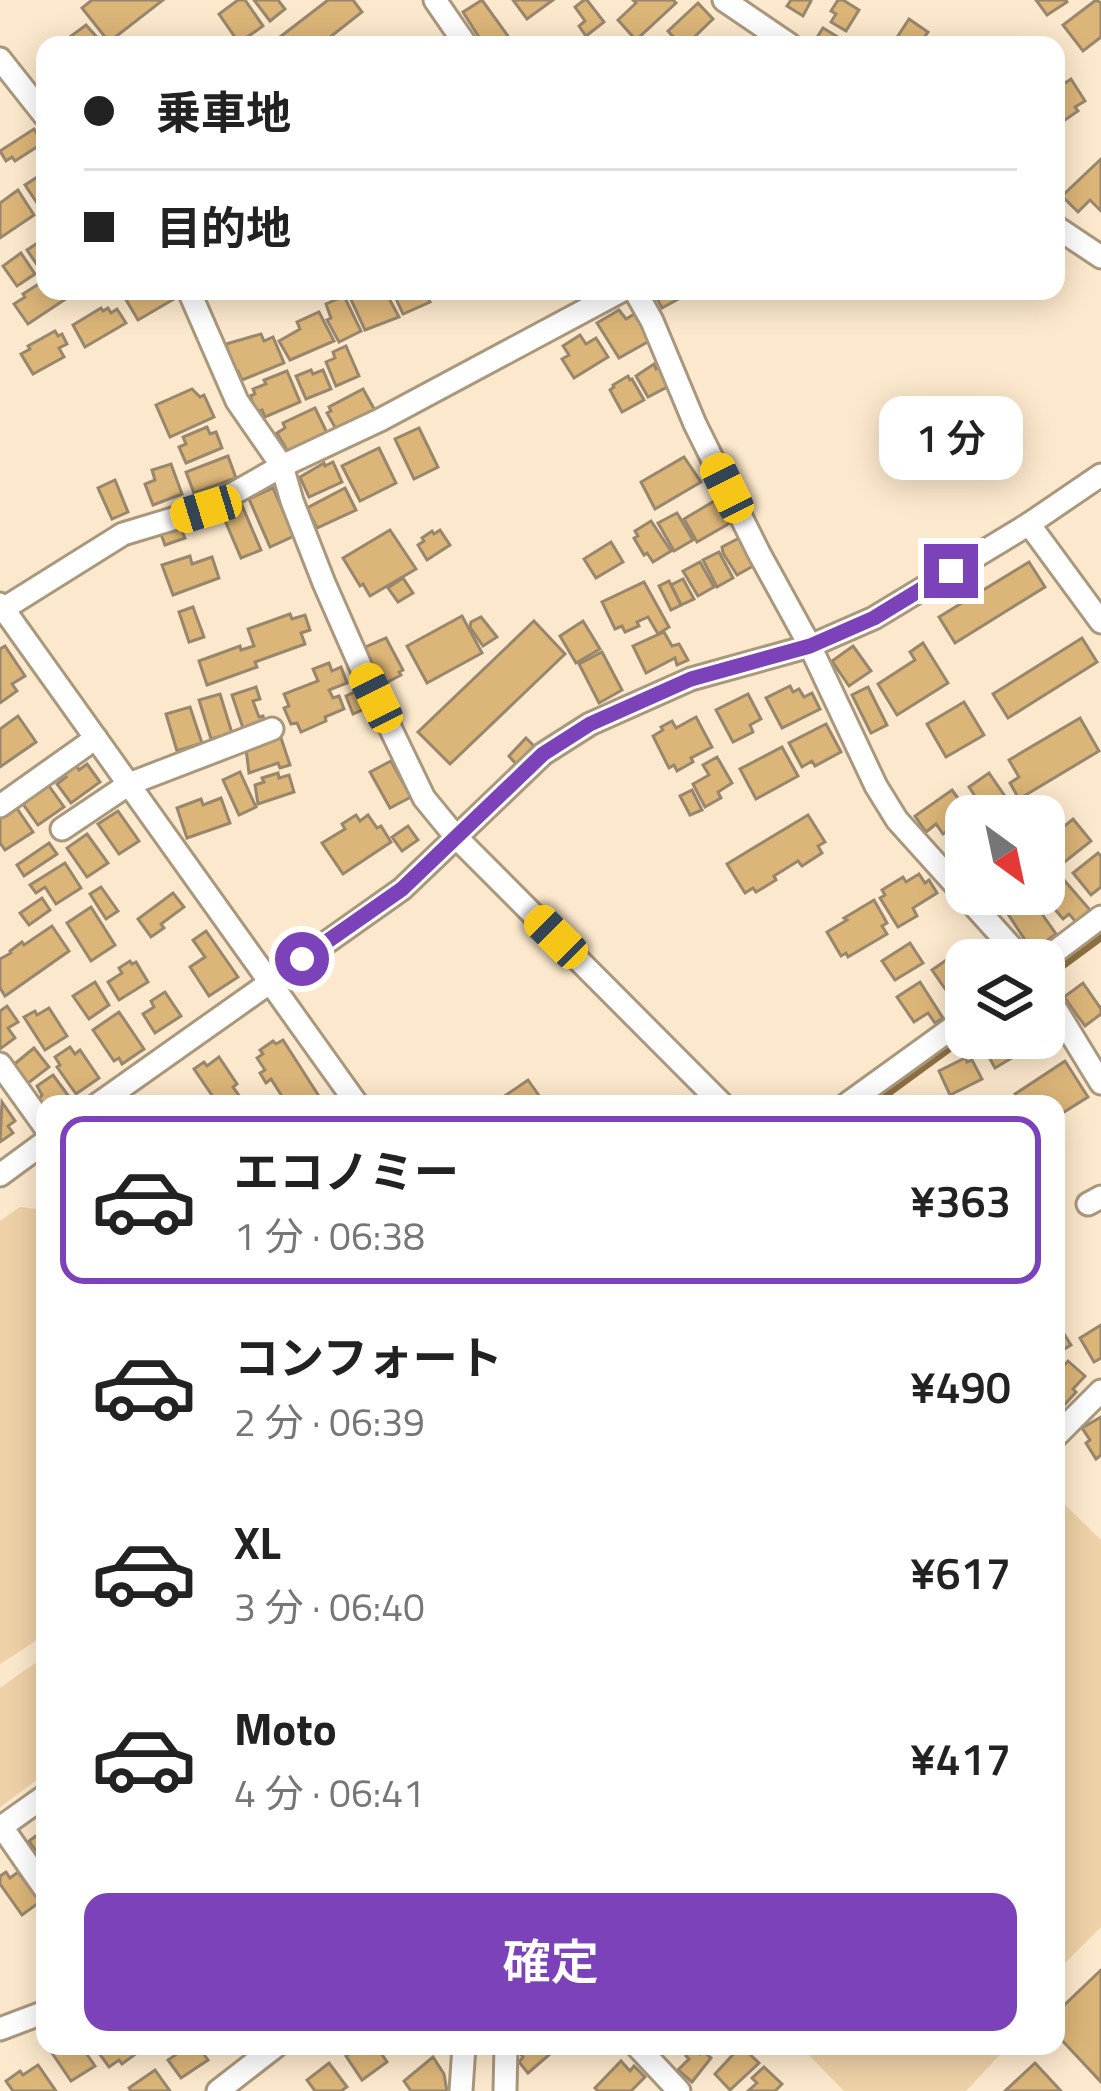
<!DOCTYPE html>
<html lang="ja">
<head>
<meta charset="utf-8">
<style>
  :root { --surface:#fff; --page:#f2f2f2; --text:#222; --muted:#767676; --line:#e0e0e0; --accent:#7b42b9 }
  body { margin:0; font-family:"Titillium Web","Noto Sans JP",sans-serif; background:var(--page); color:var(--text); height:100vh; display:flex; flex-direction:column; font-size:45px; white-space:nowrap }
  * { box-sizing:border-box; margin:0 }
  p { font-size:39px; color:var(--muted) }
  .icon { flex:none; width:66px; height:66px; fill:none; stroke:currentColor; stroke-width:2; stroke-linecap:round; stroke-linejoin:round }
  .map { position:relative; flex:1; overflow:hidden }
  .sheet { position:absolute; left:36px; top:1095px; width:1029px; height:960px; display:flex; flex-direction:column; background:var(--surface); border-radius:24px; box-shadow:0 6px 30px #0003 }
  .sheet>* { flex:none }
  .top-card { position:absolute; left:36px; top:36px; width:1029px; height:264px; border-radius:24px; box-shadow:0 6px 30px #0003; display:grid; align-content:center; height:264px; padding:0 48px; background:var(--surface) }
  .needle { width:78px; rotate:147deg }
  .tools { position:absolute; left:945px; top:795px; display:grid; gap:24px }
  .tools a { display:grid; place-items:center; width:120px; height:120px; border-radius:24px; background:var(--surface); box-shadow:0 6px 30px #0003; font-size:60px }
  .end { position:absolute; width:54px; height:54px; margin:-27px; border:15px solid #7b42b9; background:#fff; box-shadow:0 0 0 6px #fff }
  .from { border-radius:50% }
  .bubble { position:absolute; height:84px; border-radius:24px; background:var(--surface); box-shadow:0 6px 30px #0003; font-size:39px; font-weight:600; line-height:84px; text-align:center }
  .car { position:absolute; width:36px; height:72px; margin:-36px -18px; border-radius:15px; box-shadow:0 0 9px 3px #0007; background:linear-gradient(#f5c518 24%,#345 0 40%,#f5c518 0 76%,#345 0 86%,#f5c518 0) }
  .top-card b { display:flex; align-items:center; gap:42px; height:114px; font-size:45px }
  .top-card b+b { border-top:3px solid var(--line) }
  .top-card i { width:30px; height:30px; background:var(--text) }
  ul { padding:21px 0 0; list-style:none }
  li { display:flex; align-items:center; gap:36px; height:168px; margin:0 24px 18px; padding:0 24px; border:6px solid transparent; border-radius:24px }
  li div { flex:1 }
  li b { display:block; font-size:45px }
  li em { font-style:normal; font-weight:600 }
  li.active { border-color:var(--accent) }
  li>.icon { width:108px; height:108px; stroke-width:1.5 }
  .button { display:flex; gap:24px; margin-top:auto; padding:24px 48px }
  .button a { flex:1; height:138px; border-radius:24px; background:var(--accent); color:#fff; font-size:48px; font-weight:600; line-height:138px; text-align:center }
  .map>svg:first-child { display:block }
  .green { fill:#eed1a7 }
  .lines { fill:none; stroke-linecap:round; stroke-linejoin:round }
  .stream { stroke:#8b6f42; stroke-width:8 }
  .building { fill:#dcb578; stroke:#98876c; stroke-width:3 }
  .street-casing { stroke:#aa987d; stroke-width:27 }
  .street { stroke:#fff; stroke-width:21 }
  .route { stroke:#7b42b9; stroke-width:15 }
</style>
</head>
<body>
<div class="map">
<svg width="1101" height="2091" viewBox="0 0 1101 2091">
  <rect width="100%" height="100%" fill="#fce8cc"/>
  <g class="green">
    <path d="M20,1207L45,1210V1635L0,1664V1221Z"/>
    <path d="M1056,1496L1101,1540V1927L1056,1972Z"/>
    <path d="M45,1656V1774L0,1807V1688Z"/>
    <path d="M800,2046H1008L966,2091H844Z"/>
  </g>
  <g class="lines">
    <g class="stream">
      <path d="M1044,979L1101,937"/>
      <path d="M873,1104L966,1036"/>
    </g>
  </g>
  <g class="building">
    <path d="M92,0H163L109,42L82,8Z"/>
    <path d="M238,0H245L263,26L239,43L219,14Z"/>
    <path d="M254,0H278L285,9L270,21Z"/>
    <path d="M328,0H353L362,12L320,45H280L276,40Z"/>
    <path d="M482,0L508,36L494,45H484L463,12Z"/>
    <path d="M513,0H553L527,19Z"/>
    <path d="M584,0H587L604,22L586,36L579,26L585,21L575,7Z"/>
    <path d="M633,0H673L676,3L636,40L618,20L636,3Z"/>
    <path d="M791,0H810L811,1L803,16L787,6Z"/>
    <path d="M838,0H843L859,10L846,31L831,22L836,14L831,11Z"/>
    <path d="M1036,0H1066L1067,2L1047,15Z"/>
    <path d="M1096,0L1101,3V37L1083,51L1063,25Z"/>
    <path d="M698,3L713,19L686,45H681L668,31Z"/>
    <path d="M909,19L928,32L925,36L932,40L929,45H892Z"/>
    <path d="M86,25L104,45H59Z"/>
    <path d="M823,28L841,39L837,45H812Z"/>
    <path d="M1071,79L1085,101L1075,107L1078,111L1059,124L1056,120V89Z"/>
    <path d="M34,129L43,143L15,161L12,157L6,161L0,151Z"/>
    <path d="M1101,159V211L1090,200L1078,212L1062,196Z"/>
    <path d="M45,172V210L43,212L25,185Z"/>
    <path d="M18,190L34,215L0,238V203Z"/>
    <path d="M45,238V270L42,272L27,250Z"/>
    <path d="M21,253L35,274L17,286L3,266Z"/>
    <path d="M45,280V291L76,292L28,324L14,304L25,297L23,294Z"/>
    <path d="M137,291H170L174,299L138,320L125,298Z"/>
    <path d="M353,291H385L399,317L365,330L348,293Z"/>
    <path d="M425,291L430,302L403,314L393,292Z"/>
    <path d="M653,291H693L662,308Z"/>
    <path d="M344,296L361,331L339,342L327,320L331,318L326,304Z"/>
    <path d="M101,308L103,311L108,308L111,313L117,309L126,323L85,347L73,325Z"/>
    <path d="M619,310L626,319L639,311L651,340L619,358L597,323Z"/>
    <path d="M319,312L334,341L290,360L279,341L300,329L297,322Z"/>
    <path d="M55,331L58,336L62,334L67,344L59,348L64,357L33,374L21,354L30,349L28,346Z"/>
    <path d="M261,334L264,341L273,337L284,363L242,380L238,371L235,372L226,344Z"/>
    <path d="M580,335L586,344L596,338L608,357L574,378L562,359L569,355L563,346Z"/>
    <path d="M346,346L359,376L336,386L326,362L335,358L333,352Z"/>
    <path d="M654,364L656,369L659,367L669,386L648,397L636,376Z"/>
    <path d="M311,370L313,374L323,370L331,389L306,399L296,376Z"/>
    <path d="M287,371L300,402L265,417L262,410L257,412L250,396L255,394L253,389L266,384L264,380Z"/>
    <path d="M628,376L630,380L632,379L644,400L622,412L610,390L614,387L613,385Z"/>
    <path d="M192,389L200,397L204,395L214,417L170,437L156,405Z"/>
    <path d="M363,389L377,414L337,431L327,413L331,411L329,407Z"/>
    <path d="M315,408L330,439L292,459L277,433L285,428L283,423Z"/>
    <path d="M207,427L210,434L216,432L222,448L186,463L179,447L186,444L183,437Z"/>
    <path d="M419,428L438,467L414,479L395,439Z"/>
    <path d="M379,448L396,483L360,501L342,466Z"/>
    <path d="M228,456L236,478L194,493L186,472Z"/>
    <path d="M684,457L701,482L655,509L641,482Z"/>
    <path d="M333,462L342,482L309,497L300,477L324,463L325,466Z"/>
    <path d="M171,464L182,494L153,505L145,484L155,480L152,470Z"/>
    <path d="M115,480L128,512L112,519L98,488Z"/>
    <path d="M273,488L294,536L270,547L249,499Z"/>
    <path d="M345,488L356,510L317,528L307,508Z"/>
    <path d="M724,499L733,514L726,517L730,523L697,542L684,519L716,500L718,502Z"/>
    <path d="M241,503L261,550L241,558L221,511Z"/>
    <path d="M677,513L693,540L674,551L658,523Z"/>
    <path d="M651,521L671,551L653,562L647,553L644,555L634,538L638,536L635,531Z"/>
    <path d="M178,522L185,538L165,545L159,529Z"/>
    <path d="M390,530L416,569L370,596L363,584L360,586L343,558Z"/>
    <path d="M440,530L450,545L427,560L418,545L424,541L422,538L432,531L434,534Z"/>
    <path d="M741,537L755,565L737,575L723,553L722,547Z"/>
    <path d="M611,542L623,562L596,578L584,559Z"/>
    <path d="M719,552L733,578L717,587L703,560Z"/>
    <path d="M190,556L192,564L212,557L219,578L173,595L162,565Z"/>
    <path d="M700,562L714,587L698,596L683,571Z"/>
    <path d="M1029,562L1045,587L955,643L939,617Z"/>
    <path d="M403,578L413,593L398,602L388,588Z"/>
    <path d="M683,579L694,599L681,605L671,585Z"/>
    <path d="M669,581L681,605L671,610L659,586Z"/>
    <path d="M644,582L669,627L658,634L648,617L637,622L639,626L625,632L622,626L615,629L602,602Z"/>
    <path d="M193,607L204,637L189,642L179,612Z"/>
    <path d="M290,614L292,619L305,615L310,630L301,633L305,644L255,662L257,667L207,685L199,661L240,646L241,650L254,646L248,629Z"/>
    <path d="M462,616L482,653L427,683L407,646Z"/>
    <path d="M481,617L497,637L483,646L470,627L471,622Z"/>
    <path d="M534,621L565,654L450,764L418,732Z"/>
    <path d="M583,621L600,649L576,663L560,636Z"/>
    <path d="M664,632L672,646L679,644L688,660L677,665L675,658L646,673L633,646Z"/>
    <path d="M386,638L403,670L399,672L401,675L380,686L361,649Z"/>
    <path d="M1082,638L1097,662L1008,718L993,694Z"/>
    <path d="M923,643L948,683L897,715L878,684L915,660L910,652Z"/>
    <path d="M5,646L25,676L12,684L17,691L0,703V649Z"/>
    <path d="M853,646L871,671L849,686L832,661Z"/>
    <path d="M602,652L622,690L599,703L579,664Z"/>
    <path d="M329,663L332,671L341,667L347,683L329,690L333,698L339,696L344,709L325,717L326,721L301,732L297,723L291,724L284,708L289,706L284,694L318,681L313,669Z"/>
    <path d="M790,686L793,692L799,689L804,697L812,693L820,709L782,728L766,698Z"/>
    <path d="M256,687L260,699L253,701L259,717L263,716L265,724L244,731L232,695Z"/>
    <path d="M868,687L887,725L871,733L852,695Z"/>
    <path d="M361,689L369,707L353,714L346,696Z"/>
    <path d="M220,694L232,733L211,739L199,700Z"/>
    <path d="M748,694L761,719L750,725L753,732L733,742L716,710Z"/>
    <path d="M964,702L984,735L946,757L927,724Z"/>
    <path d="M190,707L202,743L177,751L166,714Z"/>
    <path d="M18,716L36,742L0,767V729Z"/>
    <path d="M696,717L712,747L691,758L693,762L677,771L674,765L669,768L653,736L663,730L661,727L672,721L676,728Z"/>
    <path d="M1080,718L1099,751L1019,799L1010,783L1019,777L1009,760Z"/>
    <path d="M826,724L841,752L815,766L812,761L802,767L789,743Z"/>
    <path d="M281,738L290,765L280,768L278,763L249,773L246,749Z"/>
    <path d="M526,738L534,746L516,764L509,756Z"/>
    <path d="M782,747L798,776L756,799L740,769Z"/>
    <path d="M717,757L732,783L718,792L721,798L705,807L693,784L709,775L703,765Z"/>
    <path d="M391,761L411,797L390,808L370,772Z"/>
    <path d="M87,764L100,782L71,803L57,784L66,777L63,774L76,765L79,770Z"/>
    <path d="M240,772L256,807L239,815L223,780Z"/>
    <path d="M278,773L279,778L289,775L294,792L258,804L255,785L264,782L262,778Z"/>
    <path d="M989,773L1011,805L996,816H988L969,787Z"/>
    <path d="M49,786L64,807L38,825L18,797L34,789L37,794Z"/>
    <path d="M692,790L702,810L690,815L680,796Z"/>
    <path d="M952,790L971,816H966V834L958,839L950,829L943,834L936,824L926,832L915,816Z"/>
    <path d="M221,798L230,823L187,838L177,808L201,799L203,805Z"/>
    <path d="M16,807L33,832L5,850L0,843V813Z"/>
    <path d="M118,811L139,841L119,854L98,824Z"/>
    <path d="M356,815L360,821L368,815L377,828L381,826L391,842L343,874L322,843L345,829L342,824Z"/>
    <path d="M808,815L825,842L818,846L822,853L802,866L798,861L774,876L776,880L756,892L753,888L745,893L727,864Z"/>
    <path d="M1073,819L1091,841L1062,864L1044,843Z"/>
    <path d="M408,826L418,840L402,851L392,837Z"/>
    <path d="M87,834L108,863L87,877L67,848Z"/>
    <path d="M49,843L57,854L24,876L17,865Z"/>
    <path d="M1098,853L1101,856V887L1091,895L1073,873Z"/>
    <path d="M65,863L81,888L56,904L45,887L36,893L30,885Z"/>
    <path d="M1058,873L1090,910L1076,922L1069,914L1063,919L1042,894L1044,885Z"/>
    <path d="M919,874L925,883L929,880L937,893L913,908L917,916L898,927L880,898L885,895L882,890L903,877L906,882Z"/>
    <path d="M101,887L118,911L106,919L90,894Z"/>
    <path d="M173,893L184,907L161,924L164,928L151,937L138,919Z"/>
    <path d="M1030,897L1056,934L1041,945L1029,946L1008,914Z"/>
    <path d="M42,898L50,910L29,925L20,913Z"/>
    <path d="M874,900L887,923L882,926L887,934L848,957L846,953L841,956L827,932L847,920L844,918Z"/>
    <path d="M91,907L115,945L91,961L67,923Z"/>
    <path d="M52,926L69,951L5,996L0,988V959L11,953L10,951L22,942L24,945Z"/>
    <path d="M206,931L238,977L209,996L190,967L205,957L193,940Z"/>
    <path d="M910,943L923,963L895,980L882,961Z"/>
    <path d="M958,952L966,964V980L948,993L932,970Z"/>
    <path d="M130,961L132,964L136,962L148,982L119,1000L108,982L122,973L119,968Z"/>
    <path d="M95,982L109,1005L89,1019L73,996Z"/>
    <path d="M920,982L943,1018L935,1023L928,1013L914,1022L897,997Z"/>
    <path d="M1083,983L1101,1009V1014L1085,1026L1064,997Z"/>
    <path d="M165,992L181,1016L155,1033L143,1014L154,1007L151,1001Z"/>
    <path d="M7,1006L18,1022L8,1028L15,1038L0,1049V1011Z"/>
    <path d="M49,1008L67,1036L45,1050L24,1017L35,1011L37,1015Z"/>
    <path d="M1044,1010L1057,1030L1052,1033L1055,1038L1027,1054L1017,1038H1044Z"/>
    <path d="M119,1012L144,1049L122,1064L119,1058L114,1061L93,1030Z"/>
    <path d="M1002,1038H1011L1020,1053L995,1068L984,1048Z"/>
    <path d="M283,1040L324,1104H287L271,1079L266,1083L260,1073L265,1070L257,1058L263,1054L260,1050L273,1041L276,1044Z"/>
    <path d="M70,1047L75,1054L80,1050L99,1078L76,1094L57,1067L60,1065L55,1057Z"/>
    <path d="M34,1048L49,1067L27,1084L12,1066Z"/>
    <path d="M219,1057L237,1084L233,1087L245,1104H218L194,1069L204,1062L207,1066Z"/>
    <path d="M965,1058L967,1062L972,1060L982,1079L950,1095L939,1071Z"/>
    <path d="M1065,1061L1088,1097L1056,1117V1104H1022L1015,1094Z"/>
    <path d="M53,1075L70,1098L62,1104H45V1110L38,1100L42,1095L37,1086Z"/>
    <path d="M528,1080L545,1104H493Z"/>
    <path d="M2,1102L15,1121L8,1126L13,1133L0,1142Z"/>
    <path d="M1101,1325V1358L1094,1362L1080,1338Z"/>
    <path d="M1059,1326L1071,1345L1056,1354V1327Z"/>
    <path d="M1068,1361L1085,1376L1073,1389L1076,1392L1056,1414V1369L1059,1371Z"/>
    <path d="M1101,1417V1455L1096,1459L1086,1443L1090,1440L1082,1428Z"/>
    <path d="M44,1830L45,1831V1870L38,1860L41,1858L29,1841Z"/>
    <path d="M6,1872L10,1878L18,1872L40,1902L22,1915L0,1884V1876Z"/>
    <path d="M1101,1970V2082L1056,2034V2013Z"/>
    <path d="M63,2046H81L95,2066L71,2081L52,2053Z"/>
    <path d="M100,2046H138L141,2050L122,2064L119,2060L109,2067L96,2049Z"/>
    <path d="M188,2046H198L208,2060L181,2078L168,2060Z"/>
    <path d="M356,2046H376L387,2062L362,2080L346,2056L357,2048Z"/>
    <path d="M514,2046H544L550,2054L528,2073L519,2062L523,2057Z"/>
    <path d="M741,2046L759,2063L730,2090L715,2074Z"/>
    <path d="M693,2048L700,2054L703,2051L711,2058L692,2082L678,2070L689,2059L686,2056Z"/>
    <path d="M433,2057L444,2074L447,2091H411L404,2081Z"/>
    <path d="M621,2061L630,2071L634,2066L645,2077L631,2091H598L595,2088Z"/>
    <path d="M329,2063L347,2087L341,2091H315L307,2080Z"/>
    <path d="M1035,2063L1061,2091H1005Z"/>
    <path d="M38,2065L56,2091H13L6,2081L20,2071L23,2075Z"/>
    <path d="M764,2067L782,2084L775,2091H748L757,2083L752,2078Z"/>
    <path d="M155,2070L170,2091H131L129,2088Z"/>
  </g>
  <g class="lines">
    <defs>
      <g id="street">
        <path d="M435,0L466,45"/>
        <path d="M724,0L790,45"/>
        <path d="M0,59L45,116"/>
        <path d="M1056,227L1101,257"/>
        <path d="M189,291L237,401L282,466L292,501L324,583L360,665L424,798L456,837L722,1104"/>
        <path d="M635,291L652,321L695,424L759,553L810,646L876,786L897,820L1023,960"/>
        <path d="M1029,524L1101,622"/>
        <path d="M0,604L357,1104"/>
        <path d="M0,611L123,534L206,509L282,466L380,420L621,291"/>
        <path d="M0,806L96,738"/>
        <path d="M62,829L129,784L272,729"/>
        <path d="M1044,960L1101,917"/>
        <path d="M1044,990L1101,1083"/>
        <path d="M0,1064L45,1127"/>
        <path d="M98,1104L402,889L543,754L590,724L691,679L810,646L874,618L1029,524L1101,475"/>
        <path d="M847,1104L966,1018"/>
        <path d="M0,1175L45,1142"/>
        <path d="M1088,1204L1101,1197"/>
        <path d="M1056,1436L1101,1391"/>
        <path d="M2,1827L45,1889"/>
        <path d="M0,1828L45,1796"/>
        <path d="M0,2029L45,2012"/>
        <path d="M637,2046L679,2091"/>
        <path d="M218,2091L276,2046"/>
        <path d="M461,2091L464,2046"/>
        <path d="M505,2091L506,2046"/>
      </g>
    </defs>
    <use href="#street" class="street-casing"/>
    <use href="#street" class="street"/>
  </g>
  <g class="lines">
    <path class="route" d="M302,959L402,889L543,754L590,724L691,679L810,646L874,618L951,571"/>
  </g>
</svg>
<div class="tools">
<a><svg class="needle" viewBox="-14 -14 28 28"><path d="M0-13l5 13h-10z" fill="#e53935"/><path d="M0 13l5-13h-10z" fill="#767676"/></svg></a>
<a><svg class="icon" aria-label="layers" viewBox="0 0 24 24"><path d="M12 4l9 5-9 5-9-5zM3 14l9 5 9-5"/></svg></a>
</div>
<i class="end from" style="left:302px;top:959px"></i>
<i class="end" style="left:951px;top:571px"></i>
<div class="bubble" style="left:879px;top:396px;width:144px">1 分</div>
<i class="car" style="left:727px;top:488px;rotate:334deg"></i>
<i class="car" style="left:206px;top:509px;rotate:253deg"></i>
<i class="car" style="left:376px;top:698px;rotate:334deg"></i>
<i class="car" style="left:556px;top:937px;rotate:315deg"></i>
<div class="top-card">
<b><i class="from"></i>乗車地</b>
<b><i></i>目的地</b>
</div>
<section class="sheet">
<ul>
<li class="active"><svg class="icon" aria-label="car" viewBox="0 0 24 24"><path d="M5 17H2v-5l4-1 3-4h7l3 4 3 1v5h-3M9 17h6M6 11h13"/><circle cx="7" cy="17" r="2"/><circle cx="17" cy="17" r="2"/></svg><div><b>エコノミー</b><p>1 分 · 06:38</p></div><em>¥363</em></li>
<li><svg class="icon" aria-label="car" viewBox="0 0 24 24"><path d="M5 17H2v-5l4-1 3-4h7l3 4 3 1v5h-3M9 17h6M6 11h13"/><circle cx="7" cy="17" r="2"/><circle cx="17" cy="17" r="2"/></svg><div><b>コンフォート</b><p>2 分 · 06:39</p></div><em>¥490</em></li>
<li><svg class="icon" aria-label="car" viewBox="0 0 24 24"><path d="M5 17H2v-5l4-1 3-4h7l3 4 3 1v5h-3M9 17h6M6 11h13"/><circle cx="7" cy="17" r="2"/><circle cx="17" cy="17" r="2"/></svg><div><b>XL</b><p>3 分 · 06:40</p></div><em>¥617</em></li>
<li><svg class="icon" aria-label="car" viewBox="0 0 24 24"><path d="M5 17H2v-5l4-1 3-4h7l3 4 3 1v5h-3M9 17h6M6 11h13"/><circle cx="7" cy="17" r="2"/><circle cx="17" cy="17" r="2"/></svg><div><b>Moto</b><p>4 分 · 06:41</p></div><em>¥417</em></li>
</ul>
<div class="button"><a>確定</a></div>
</section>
</div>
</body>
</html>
